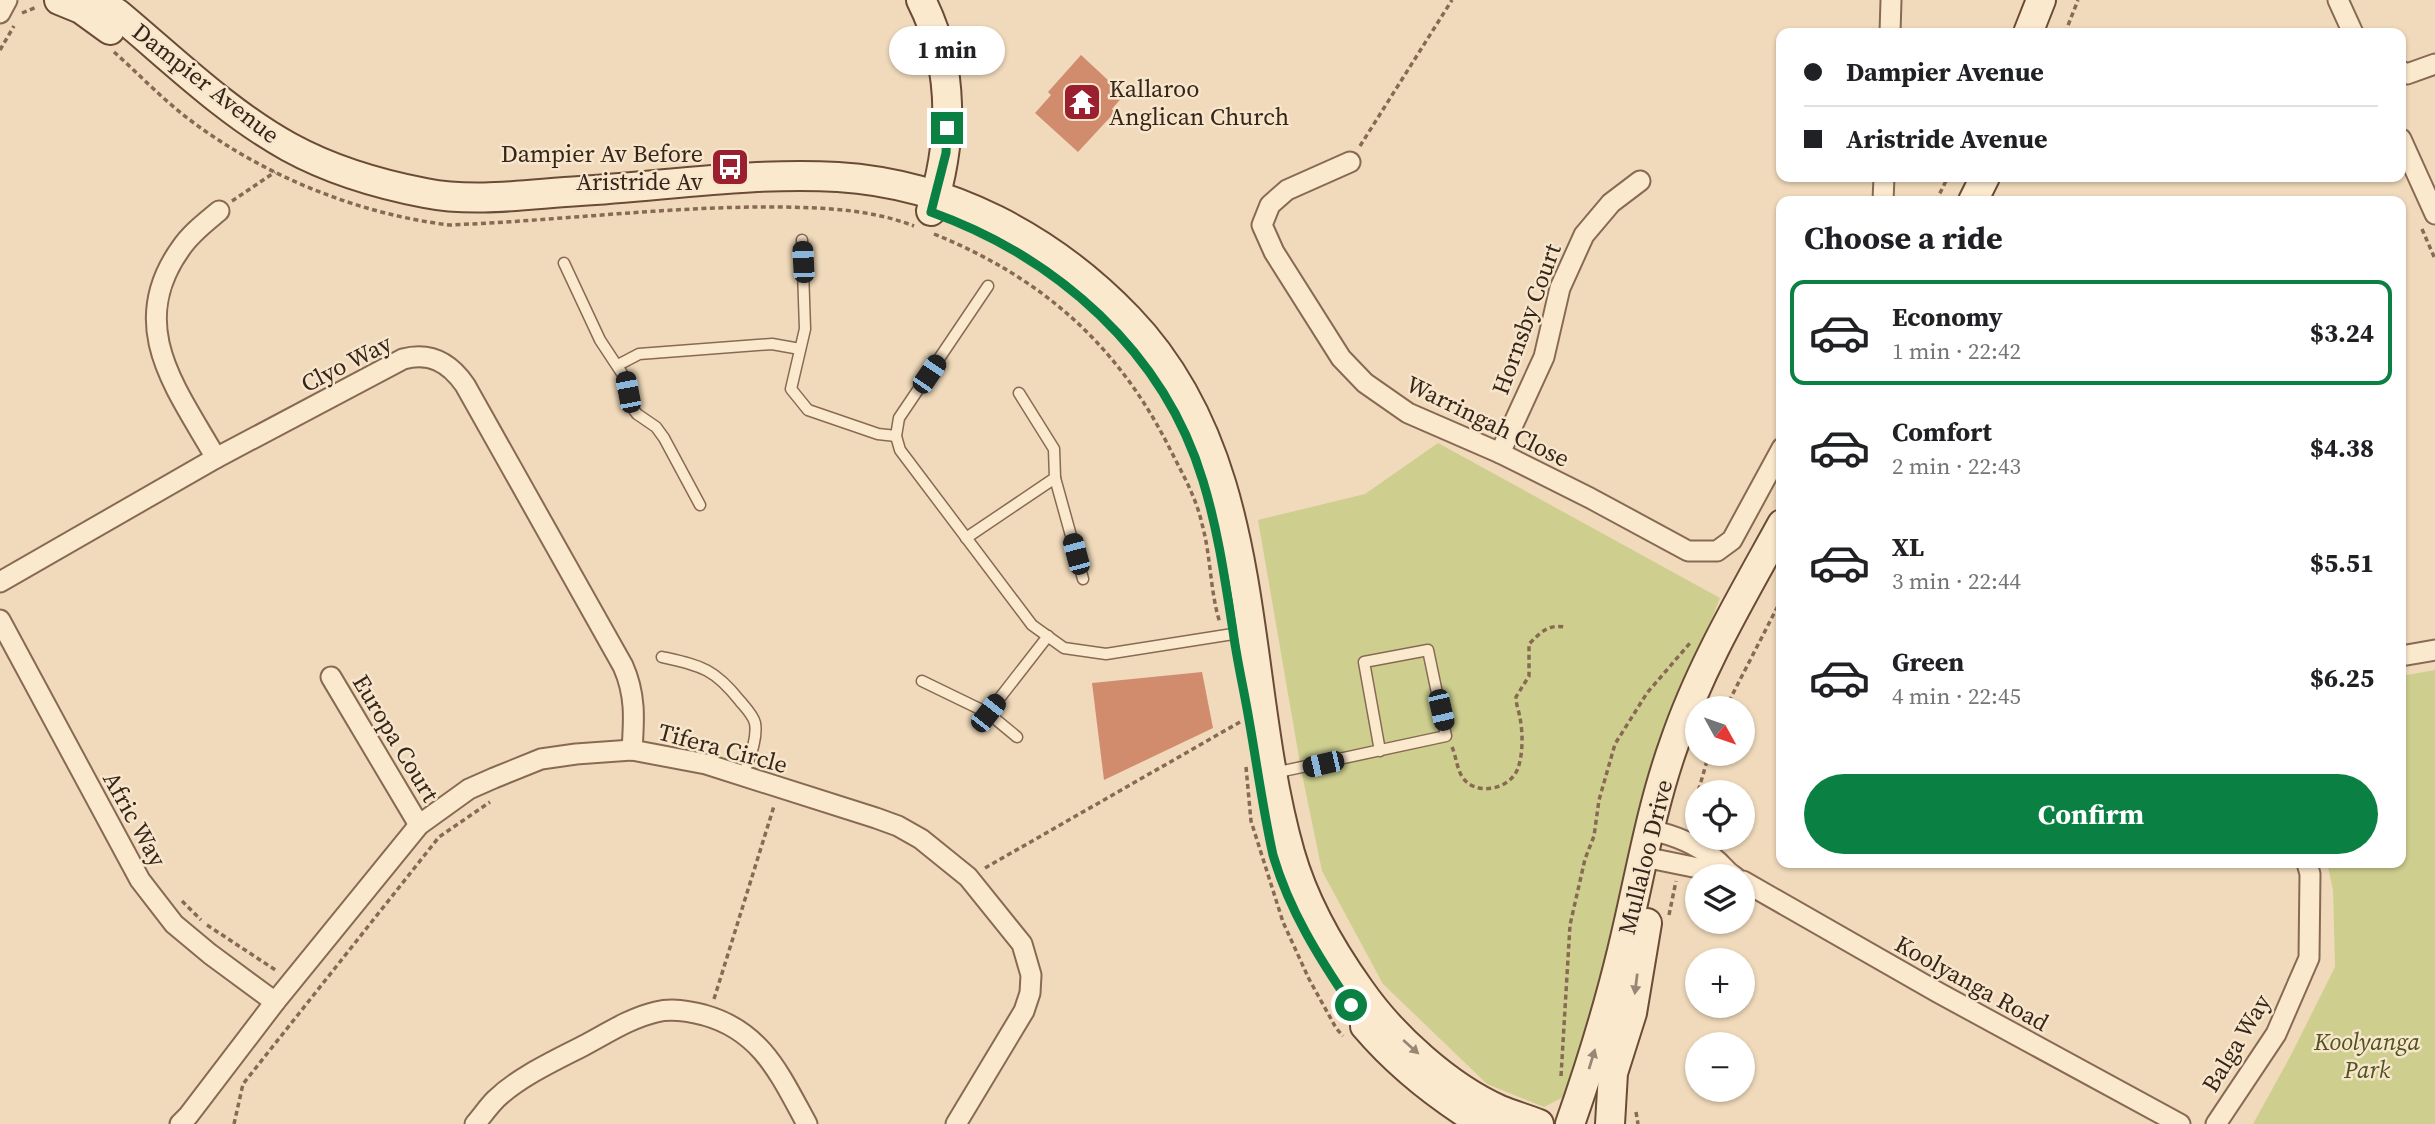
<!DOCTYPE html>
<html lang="en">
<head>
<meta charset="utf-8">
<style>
  :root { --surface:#fff; --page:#f6f6f6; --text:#202124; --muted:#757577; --line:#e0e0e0; --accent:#0b8043 }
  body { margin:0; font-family:"Source Serif 4",serif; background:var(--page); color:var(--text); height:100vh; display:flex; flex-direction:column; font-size:26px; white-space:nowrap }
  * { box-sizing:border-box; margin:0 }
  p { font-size:23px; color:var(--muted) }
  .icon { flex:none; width:38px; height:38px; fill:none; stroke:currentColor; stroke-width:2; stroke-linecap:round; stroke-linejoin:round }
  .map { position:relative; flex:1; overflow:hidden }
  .drawer { position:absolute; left:1776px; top:196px; width:630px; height:672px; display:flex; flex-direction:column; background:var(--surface); border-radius:14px; box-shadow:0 2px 5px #0004 }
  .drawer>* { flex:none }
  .banner { position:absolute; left:1776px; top:28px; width:630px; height:154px; border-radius:14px; box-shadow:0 2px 5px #0004; display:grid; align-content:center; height:154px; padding:0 28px; background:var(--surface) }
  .needle { width:46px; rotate:130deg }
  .buttons { position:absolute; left:1685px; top:696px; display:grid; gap:14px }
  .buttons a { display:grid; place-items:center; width:70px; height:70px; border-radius:50%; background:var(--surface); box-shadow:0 2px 5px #0004; font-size:35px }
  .end { position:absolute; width:32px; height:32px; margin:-16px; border:9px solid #0b8043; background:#fff; box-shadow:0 0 0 4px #fff }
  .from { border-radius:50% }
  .bubble { position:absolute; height:49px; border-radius:24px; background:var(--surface); box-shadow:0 2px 5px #0004; font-size:23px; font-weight:700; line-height:49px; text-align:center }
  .car { position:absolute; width:21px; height:42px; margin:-21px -10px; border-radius:9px; box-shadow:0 0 5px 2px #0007; background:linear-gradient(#222 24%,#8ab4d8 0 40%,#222 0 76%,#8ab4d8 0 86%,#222 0) }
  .banner b { display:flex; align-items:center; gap:24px; height:66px; font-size:26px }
  .banner b+b { border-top:2px solid var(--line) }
  .banner i { width:18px; height:18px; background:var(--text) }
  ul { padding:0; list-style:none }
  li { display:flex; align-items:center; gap:21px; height:105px; margin:0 14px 10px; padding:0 14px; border:4px solid transparent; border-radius:14px }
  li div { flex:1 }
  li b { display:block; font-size:26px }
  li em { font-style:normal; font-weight:700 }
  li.active { border-color:var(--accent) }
  li>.icon { width:63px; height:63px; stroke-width:1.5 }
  h2 { padding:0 28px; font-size:32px; line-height:84px }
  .action { display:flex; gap:14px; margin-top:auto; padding:14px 28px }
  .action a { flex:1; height:80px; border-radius:42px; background:var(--accent); color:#fff; font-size:28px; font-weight:700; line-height:80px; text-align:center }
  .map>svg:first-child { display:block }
  .green { fill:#cecf8f }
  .building { fill:#d18c6e }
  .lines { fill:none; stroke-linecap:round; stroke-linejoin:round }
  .lane-casing { stroke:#886a54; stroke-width:13 }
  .street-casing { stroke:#886a54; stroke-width:23 }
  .secondary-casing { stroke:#6a4b37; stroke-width:32 }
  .path { stroke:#886a54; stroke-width:3.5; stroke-dasharray:5 3.5; stroke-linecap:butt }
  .lane { stroke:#fbe9ce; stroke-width:10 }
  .street { stroke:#fbe9ce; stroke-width:19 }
  .secondary { stroke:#fbe9ce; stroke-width:28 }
  .oneway { fill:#988774 }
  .route { stroke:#0b8043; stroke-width:9 }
  .labels { text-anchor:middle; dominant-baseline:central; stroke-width:5; stroke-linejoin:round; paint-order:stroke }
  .street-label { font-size:24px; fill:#36251a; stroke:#f7e6cb }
  .poi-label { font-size:24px; fill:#36251a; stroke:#f7e6cb; text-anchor:start }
  .park-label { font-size:24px; font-style:italic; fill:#4d541f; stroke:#f7e6cb }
</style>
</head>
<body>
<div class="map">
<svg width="2435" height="1124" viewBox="0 0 2435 1124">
  <rect width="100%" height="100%" fill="#f0dabb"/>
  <g class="green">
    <path d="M1438,443L1720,598L1641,798L1577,1090L1544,1107L1487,1084L1383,984L1322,871L1301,769L1258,520L1365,494Z"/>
    <path d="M2435,670V1124H2253L2291,1055L2335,967L2333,890L2327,863H2401V676Z"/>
  </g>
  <g class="building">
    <path d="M1081,55L1124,95L1112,109L1115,112L1078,152L1035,113L1051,95L1048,92Z"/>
    <path d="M1202,672L1213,728L1104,780L1092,683Z"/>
  </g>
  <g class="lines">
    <defs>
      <g id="lane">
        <path d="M802,240L805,329L791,389L808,410L878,434L896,436"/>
        <path d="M564,263L600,340L625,378L631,406L637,414L656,427L664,438L700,505"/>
        <path d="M988,286L899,418L896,436L900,450L1032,625L1064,648L1106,654L1233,634"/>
        <path d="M618,365L639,354L772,344L800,349"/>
        <path d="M1055,478L1083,579"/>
        <path d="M966,538L1055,478L1054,449L1019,393"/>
        <path d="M662,657C701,666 714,668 740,701C745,707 753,715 755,723C758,740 748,761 743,776"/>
        <path d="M922,681L988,713L1017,737"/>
        <path d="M988,713L1048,636"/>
        <path d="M1274,773L1446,736L1428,650L1364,662L1380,751"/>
      </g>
      <g id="street">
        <path d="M2338,0L2353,33"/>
        <path d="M0,13L7,0"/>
        <path d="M1890,33L1891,0"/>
        <path d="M2401,71L2407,74L2435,64"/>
        <path d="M2401,139L2435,214"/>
        <path d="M1350,162L1287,190L1270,205L1262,225L1274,252L1341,358L1365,383L1408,413L1500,453L1590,498L1688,551H1717L1732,540L1782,448"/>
        <path d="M1883,201L1884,177"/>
        <path d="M1500,453L1544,357L1560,288L1584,235L1611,203L1640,181"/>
        <path d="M216,458C176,388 125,326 181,248C191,233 206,222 219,211"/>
        <path d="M0,582L216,458L403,359C430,352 449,362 465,385L623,666C636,695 634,720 632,750"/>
        <path d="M0,620L140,880L174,924L210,954L275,1002"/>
        <path d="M2401,656L2435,650"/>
        <path d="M331,677L419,825"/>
        <path d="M1650,830C1674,835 1696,844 1715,859C1723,865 1724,870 1735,877"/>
        <path d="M1644,857L1713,871L1722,869"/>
        <path d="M1743,881L1939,993L2180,1124"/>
        <path d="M180,1124L188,1116L275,1002L419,825L469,789L494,778L541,759L576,754L632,750L706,764L876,818L898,826L921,839L968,877L1022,944L1031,975L1030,993L1024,1011L956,1124"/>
        <path d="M475,1124C482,1116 488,1107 496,1099C519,1077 554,1061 583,1046C606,1034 630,1018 656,1012C672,1008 688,1011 704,1015C762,1031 780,1075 807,1124"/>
        <path d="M2216,1124L2276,1034L2309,958L2310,874L2307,863"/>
      </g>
      <g id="secondary">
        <path d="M59,0L81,9L110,30"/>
        <path d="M97,0L118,14C173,60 226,112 289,147C331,170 378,184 425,193C475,203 529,194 580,191C664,186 753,172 838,177C950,184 1051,238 1128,318C1267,462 1239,674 1290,853C1304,902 1330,948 1360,990C1392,1036 1448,1087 1500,1110C1513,1115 1526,1119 1539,1124"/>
        <path d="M921,0C955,67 953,141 931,211"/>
        <path d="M2028,33L2041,0"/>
        <path d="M1973,201L1985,177"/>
        <path d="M1365,1026C1399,1066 1437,1096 1483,1124"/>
        <path d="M1570,1124C1590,1067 1608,1009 1622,951C1639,882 1650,811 1674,744C1700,667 1743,595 1782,524"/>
        <path d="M1610,1124L1613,1073L1632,1013L1647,923"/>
      </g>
    </defs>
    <use href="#lane" class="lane-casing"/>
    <use href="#street" class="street-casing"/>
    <use href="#secondary" class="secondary-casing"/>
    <g class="path">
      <path d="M22,13L37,7"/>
      <path d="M2065,33L2078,0"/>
      <path d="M0,50L14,26"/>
      <path d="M114,52C140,75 165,102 194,123C267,177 359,214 449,225C552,221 654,208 757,207C809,207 865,207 914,226"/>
      <path d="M1360,146L1452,0"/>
      <path d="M232,201L275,172"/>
      <path d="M1936,201L1948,177"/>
      <path d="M2422,229L2435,259"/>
      <path d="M934,234C1043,278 1119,346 1171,451C1183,475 1196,497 1202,524C1211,556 1210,592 1220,623"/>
      <path d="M1725,709L1782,598"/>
      <path d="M1452,747C1456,756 1457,770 1463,778C1477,797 1511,789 1518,768C1523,754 1523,733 1520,718C1519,711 1516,705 1516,697L1529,676V644C1540,633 1548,624 1564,627"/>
      <path d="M1246,767L1251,821L1283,922L1309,979L1336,1028L1343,1036"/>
      <path d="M1689,823L1709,754"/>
      <path d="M985,868L1240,722"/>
      <path d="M182,901L201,920"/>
      <path d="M1669,915L1676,881"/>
      <path d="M207,925L277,971"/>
      <path d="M714,999L774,806"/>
      <path d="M1561,1076L1570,925L1585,859L1594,836L1599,800L1615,744L1647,693L1690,643"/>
      <path d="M1636,1112L1638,1124"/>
      <path d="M234,1124L243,1084L439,837L490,802"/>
    </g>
    <use href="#lane" class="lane"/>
    <use href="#street" class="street"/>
    <use href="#secondary" class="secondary"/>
  </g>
  <defs><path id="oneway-solid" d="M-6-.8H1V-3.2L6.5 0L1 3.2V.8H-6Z" transform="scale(1.75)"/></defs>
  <g class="oneway">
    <use href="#oneway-solid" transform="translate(1636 984) rotate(97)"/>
    <use href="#oneway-solid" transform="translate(1411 1047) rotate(42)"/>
    <use href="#oneway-solid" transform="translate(1592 1059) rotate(-73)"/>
  </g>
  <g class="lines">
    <path class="route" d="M947,128L946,153L931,212C1056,257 1164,351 1203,481C1218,530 1225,580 1233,631C1237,661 1244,690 1249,720C1257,765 1263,810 1273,855C1289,910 1319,958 1351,1005"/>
  </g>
  <defs>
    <symbol id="temple-square" viewBox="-11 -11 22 22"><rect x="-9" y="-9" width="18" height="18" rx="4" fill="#9b202f" stroke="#f7e6cb"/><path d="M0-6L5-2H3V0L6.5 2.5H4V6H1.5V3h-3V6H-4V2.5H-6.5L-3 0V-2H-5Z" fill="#fff"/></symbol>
    <symbol id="bus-square" viewBox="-11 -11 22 22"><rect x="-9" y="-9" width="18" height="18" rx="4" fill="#9b202f" stroke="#f7e6cb"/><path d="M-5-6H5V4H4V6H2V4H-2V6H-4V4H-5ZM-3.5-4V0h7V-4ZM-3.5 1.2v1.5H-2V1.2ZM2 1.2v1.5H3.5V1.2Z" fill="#fff"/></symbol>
  </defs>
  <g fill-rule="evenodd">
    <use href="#temple-square" x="1060" y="80" width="44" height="44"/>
    <use href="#bus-square" x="708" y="145" width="44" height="44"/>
  </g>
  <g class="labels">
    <g class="street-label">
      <text transform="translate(206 83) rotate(38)">Dampier Avenue</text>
      <text transform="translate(1526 319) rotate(-70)">Hornsby Court</text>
      <text transform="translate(346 363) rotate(-27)">Clyo Way</text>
      <text transform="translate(1488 421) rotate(26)">Warringah Close</text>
      <text transform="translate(396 738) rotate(59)">Europa Court</text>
      <text transform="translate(723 748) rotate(15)">Tifera Circle</text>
      <text transform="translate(135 819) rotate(61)">Afric Way</text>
      <text transform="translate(1645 857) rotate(-76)">Mullaloo Drive</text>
      <text transform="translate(1972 983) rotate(29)">Koolyanga Road</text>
      <text transform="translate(2236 1043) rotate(-59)">Balga Way</text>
    </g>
    <g class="poi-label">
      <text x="1109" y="88">Kallaroo<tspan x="1109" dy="28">Anglican Church</tspan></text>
      <text x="703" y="153" text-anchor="end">Dampier Av Before<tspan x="703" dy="28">Aristride Av</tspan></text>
    </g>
    <g class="park-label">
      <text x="2367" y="1041">Koolyanga<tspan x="2367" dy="28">Park</tspan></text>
    </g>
  </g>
</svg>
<div class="buttons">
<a><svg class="needle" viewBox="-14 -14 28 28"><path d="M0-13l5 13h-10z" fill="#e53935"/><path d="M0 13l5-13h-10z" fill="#757577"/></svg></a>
<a><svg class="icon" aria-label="locate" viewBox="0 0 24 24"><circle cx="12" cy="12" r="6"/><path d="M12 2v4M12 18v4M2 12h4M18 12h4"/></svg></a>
<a><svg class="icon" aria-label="layers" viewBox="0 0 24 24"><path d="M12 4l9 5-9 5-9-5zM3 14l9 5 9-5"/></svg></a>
<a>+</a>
<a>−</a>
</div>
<i class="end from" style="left:1351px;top:1005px"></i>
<i class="end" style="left:947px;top:128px"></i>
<div class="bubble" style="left:889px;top:26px;width:116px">1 min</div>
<i class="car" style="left:803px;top:262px;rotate:357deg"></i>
<i class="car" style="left:929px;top:374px;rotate:34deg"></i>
<i class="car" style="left:628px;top:392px;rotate:349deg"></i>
<i class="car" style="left:1076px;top:554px;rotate:345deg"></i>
<i class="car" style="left:1441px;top:710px;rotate:167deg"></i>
<i class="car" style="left:988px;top:713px;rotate:38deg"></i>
<i class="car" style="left:1323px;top:764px;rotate:257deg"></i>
<div class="banner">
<b><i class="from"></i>Dampier Avenue</b>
<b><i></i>Aristride Avenue</b>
</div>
<section class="drawer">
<h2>Choose a ride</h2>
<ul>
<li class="active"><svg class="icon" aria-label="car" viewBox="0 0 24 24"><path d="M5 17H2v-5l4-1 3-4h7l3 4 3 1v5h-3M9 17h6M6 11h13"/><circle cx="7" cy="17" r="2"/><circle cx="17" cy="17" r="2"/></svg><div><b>Economy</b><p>1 min · 22:42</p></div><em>$3.24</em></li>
<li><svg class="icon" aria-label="car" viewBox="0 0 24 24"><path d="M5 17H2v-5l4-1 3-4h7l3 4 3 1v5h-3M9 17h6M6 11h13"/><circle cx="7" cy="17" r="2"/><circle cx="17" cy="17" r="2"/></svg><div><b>Comfort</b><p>2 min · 22:43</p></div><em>$4.38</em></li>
<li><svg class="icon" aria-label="car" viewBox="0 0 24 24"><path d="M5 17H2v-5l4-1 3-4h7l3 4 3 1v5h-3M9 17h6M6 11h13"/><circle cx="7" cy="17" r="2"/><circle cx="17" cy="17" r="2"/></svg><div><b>XL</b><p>3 min · 22:44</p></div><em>$5.51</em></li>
<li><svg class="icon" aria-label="car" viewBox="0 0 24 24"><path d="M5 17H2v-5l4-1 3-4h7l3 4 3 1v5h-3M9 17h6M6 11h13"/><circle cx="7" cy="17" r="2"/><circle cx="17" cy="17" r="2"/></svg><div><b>Green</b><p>4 min · 22:45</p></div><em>$6.25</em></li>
</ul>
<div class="action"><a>Confirm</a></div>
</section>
</div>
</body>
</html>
